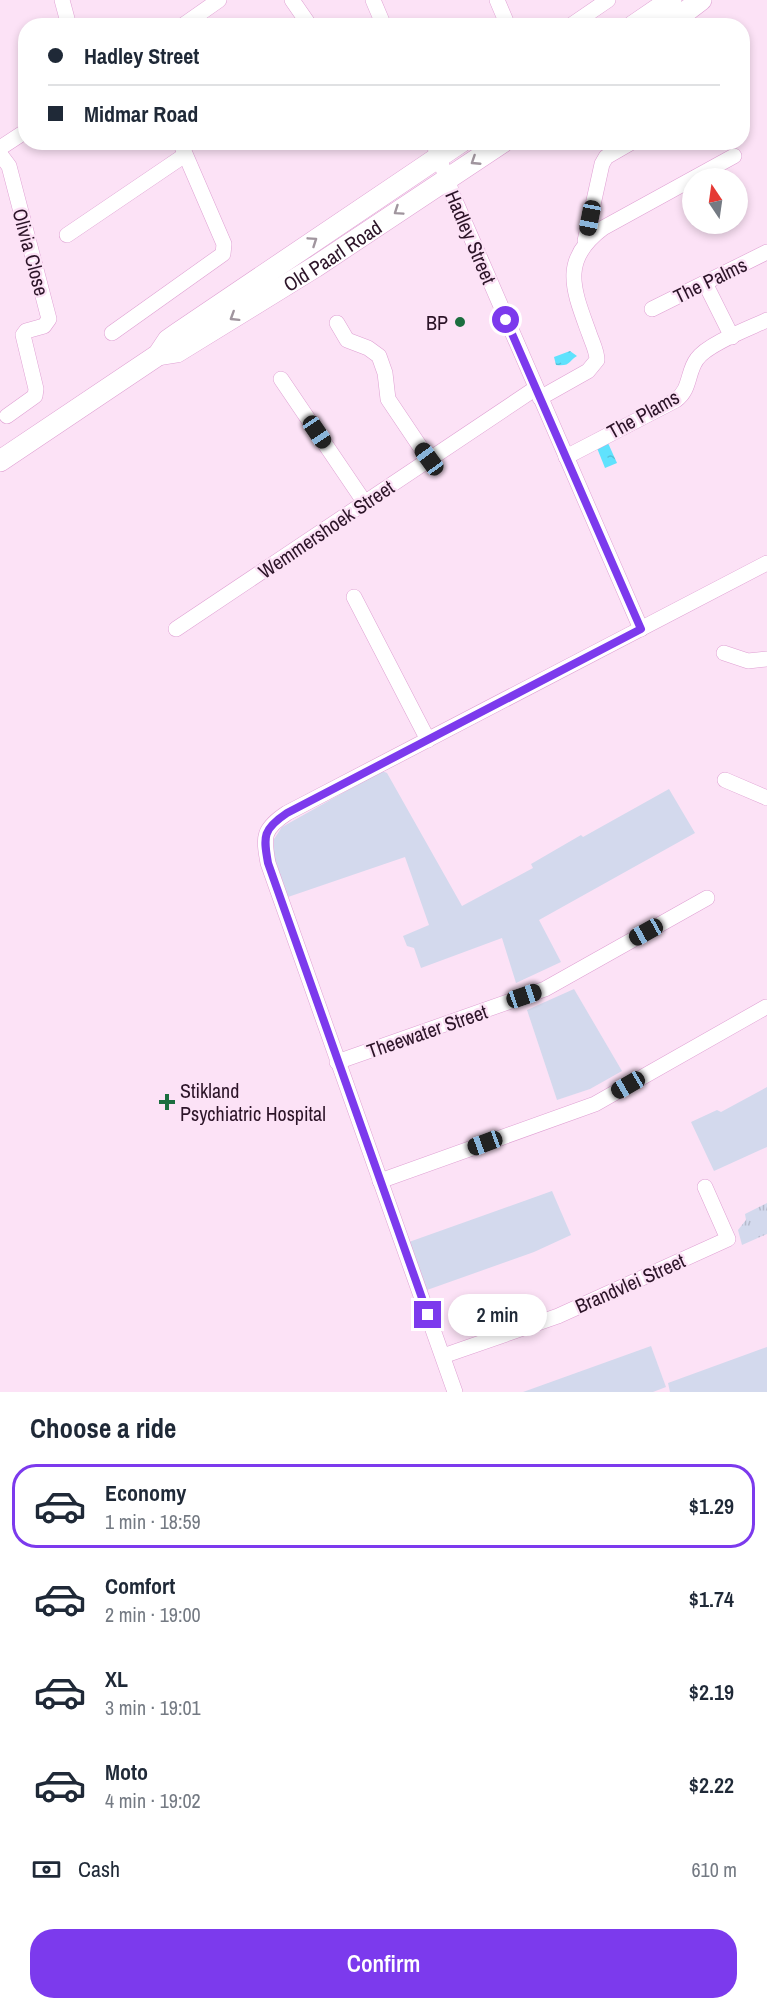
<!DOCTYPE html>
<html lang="en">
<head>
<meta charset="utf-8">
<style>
  :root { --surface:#fff; --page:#f6f6f7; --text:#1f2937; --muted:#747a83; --line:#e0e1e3; --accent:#7c3aed }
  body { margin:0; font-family:"Archivo Narrow",sans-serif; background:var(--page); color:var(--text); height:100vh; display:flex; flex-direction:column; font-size:22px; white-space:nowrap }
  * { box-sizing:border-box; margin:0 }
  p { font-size:20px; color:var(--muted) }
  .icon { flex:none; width:33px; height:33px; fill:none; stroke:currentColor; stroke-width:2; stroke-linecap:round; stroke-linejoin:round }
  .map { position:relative; height:1392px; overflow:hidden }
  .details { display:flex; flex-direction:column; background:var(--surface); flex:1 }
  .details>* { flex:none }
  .guide { position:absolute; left:18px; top:18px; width:732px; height:132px; border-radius:24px; box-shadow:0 3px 9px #0003; display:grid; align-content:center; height:132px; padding:0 30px; background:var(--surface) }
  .needle { width:39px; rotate:347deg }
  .fabs { position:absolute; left:682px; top:168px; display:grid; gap:12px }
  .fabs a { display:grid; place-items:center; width:66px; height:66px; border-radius:50%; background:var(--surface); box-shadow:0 3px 9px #0003; font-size:30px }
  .end { position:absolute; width:27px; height:27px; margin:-14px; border:8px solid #7c3aed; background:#fff; box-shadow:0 0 0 3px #fff }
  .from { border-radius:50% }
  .bubble { position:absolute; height:42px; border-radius:21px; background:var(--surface); box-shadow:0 3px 9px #0003; font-size:20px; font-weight:600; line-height:42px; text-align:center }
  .car { position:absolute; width:18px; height:36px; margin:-18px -9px; border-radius:8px; box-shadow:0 0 4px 2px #0007; background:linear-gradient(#222 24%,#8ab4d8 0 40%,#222 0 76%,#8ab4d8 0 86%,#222 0) }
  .guide b { display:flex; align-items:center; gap:21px; height:57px; font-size:22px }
  .guide b+b { border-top:2px solid var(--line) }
  .guide i { width:15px; height:15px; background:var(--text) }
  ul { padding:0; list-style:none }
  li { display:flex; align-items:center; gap:18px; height:84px; margin:0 12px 9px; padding:0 18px; border:3px solid transparent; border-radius:24px }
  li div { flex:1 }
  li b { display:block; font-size:22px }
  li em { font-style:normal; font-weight:600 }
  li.on { border-color:var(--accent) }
  li>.icon { width:54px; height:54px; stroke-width:1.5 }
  h2 { padding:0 30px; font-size:27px; line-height:72px }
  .pay { display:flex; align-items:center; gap:15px; height:66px; padding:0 30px; font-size:22px }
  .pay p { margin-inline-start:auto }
  .primary-button { display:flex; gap:12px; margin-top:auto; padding:12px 30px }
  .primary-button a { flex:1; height:69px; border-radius:24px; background:var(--accent); color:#fff; font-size:24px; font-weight:600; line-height:69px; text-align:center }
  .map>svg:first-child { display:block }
  .grass { fill:url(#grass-tufts) }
  .park { fill:#d3d9ed }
  .water { fill:url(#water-ripples) }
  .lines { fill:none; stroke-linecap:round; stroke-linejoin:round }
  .minor-casing { stroke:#dfa0d3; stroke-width:16 }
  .secondary-casing { stroke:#dfa0d3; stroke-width:22 }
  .minor { stroke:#fff; stroke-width:15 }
  .secondary { stroke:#fff; stroke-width:21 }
  .oneway { stroke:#a0959e }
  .route { stroke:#7c3aed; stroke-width:8 }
  .poi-dot { fill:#1b6e3f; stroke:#fce2f6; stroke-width:2 }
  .labels { text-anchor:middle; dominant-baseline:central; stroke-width:4.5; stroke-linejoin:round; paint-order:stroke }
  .street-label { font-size:20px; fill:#2c1428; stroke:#fce2f6 }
  .poi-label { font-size:20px; fill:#2c1428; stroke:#fce2f6; text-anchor:end }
</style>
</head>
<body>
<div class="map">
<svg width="767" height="1392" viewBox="0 0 767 1392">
  <defs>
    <pattern id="grass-tufts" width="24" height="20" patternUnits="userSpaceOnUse" patternTransform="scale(1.5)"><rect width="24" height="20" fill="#d3d9ed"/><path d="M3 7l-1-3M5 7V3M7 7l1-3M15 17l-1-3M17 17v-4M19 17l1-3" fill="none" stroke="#b5b9cb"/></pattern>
    <pattern id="water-ripples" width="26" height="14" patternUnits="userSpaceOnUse" patternTransform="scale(1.5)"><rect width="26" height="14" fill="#60e2fd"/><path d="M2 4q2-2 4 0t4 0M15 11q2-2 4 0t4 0" fill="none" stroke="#54c1d9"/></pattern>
  </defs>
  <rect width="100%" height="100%" fill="#fce2f6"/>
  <path class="grass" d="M767,1203V1234L742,1245L738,1230L746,1220L745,1214Z"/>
  <g class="park">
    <path d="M382,771L387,773L462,906L533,868L531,864L581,835L583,837L669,789L695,833L539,920L561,962L516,983L502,938L421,968L414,948L407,946L403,936L429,925L405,857L288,897L273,855L274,839L282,827Z"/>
    <path d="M574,989L622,1071L590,1089L557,1100L527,1010Z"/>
    <path d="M767,1087V1147L714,1171L691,1122L717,1110L721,1112Z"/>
    <path d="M552,1191L571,1235L534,1252L427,1290L409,1242Z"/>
    <path d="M651,1346L666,1387L653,1392H523Z"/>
    <path d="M767,1347V1392H670L668,1383Z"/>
  </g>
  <g class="water">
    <path d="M570,351L577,356C569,360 571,367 556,365L554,357Z"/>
    <path d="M608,443L617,463L605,468L597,448Z"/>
  </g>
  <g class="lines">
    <defs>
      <g id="minor">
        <path d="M62,0L69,26"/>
        <path d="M292,0L310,26"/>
        <path d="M373,0L384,26"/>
        <path d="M497,0L508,26"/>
        <path d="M182,26L219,0"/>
        <path d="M570,26L608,0"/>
        <path d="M308,142H315"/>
        <path d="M433,142L454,198L641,629"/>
        <path d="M0,148L26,131"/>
        <path d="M0,154L9,166L49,319L44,326L26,331L23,335L36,389L35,396L7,416"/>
        <path d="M67,235L185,155"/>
        <path d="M585,241L602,164L606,157L632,142"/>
        <path d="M705,283L732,337"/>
        <path d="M652,309L767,252"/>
        <path d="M337,323L347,340L368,348L379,356L385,373L388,399L429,460"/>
        <path d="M112,333L223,254L224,244L180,142"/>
        <path d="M281,379L365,503"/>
        <path d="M540,398L588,371L597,360C597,351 592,342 589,333C573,289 560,260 603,228L734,156"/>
        <path d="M566,457L676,400C691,389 687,372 697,359C707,344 750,328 767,320"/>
        <path d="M354,597L428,740"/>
        <path d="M176,629L536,388"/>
        <path d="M724,653L748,661L767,659"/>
        <path d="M725,780L767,798"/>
        <path d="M337,1062L545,989L707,898"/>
        <path d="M380,1181L595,1104L766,1007"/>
        <path d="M443,1356L558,1316L728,1239L705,1187"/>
        <path d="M455,1392L268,863C263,836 263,829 287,813L767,563"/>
      </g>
      <g id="secondary">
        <path d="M633,26L671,0"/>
        <path d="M667,26L701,0"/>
        <path id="s1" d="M158,355L177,352L315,267L503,142"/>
        <path d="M0,461L158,355L168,340L178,333L461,142"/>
      </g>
    </defs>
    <use href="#minor" class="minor-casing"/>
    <use href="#secondary" class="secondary-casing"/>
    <use href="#minor" class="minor"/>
    <use href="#secondary" class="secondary"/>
  </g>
  <defs><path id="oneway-chevron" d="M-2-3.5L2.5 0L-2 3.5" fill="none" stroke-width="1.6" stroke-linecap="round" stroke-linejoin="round" transform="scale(1.5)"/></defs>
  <g class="oneway">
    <use href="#oneway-chevron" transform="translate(475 161) rotate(147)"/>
    <use href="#oneway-chevron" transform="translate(398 211) rotate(146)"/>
    <use href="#oneway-chevron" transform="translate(313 241) rotate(-34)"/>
    <use href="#oneway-chevron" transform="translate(234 317) rotate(148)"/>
  </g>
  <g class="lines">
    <path class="route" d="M428,1315L268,863C263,836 263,829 287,813L641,629L506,320"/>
  </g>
  <g class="poi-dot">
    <circle cx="460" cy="322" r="6"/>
    <path d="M164 1093h6v6h6v6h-6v6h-6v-6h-6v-6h6z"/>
  </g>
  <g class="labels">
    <g class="street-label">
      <text transform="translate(471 237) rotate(67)">Hadley Street</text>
      <text transform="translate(31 252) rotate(75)">Olivia Close</text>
      <text stroke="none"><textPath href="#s1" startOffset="202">Old Paarl Road</textPath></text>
      <text transform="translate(710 280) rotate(-26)">The Palms</text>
      <text transform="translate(643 414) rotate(-29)">The Plams</text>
      <text transform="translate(326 529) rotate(-34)">Wemmershoek Street</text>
      <text transform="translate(427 1031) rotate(-19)">Theewater Street</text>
      <text transform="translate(630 1283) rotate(-24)">Brandvlei Street</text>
    </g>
    <g class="poi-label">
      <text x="448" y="322">BP</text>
      <text x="180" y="1090" text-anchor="start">Stikland<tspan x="180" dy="23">Psychiatric Hospital</tspan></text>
    </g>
  </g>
</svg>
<div class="fabs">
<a><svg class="needle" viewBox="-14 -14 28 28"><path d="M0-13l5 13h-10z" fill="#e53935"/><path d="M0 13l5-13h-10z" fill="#747a83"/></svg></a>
</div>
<i class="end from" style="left:506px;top:320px"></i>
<i class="end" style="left:428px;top:1315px"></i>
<div class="bubble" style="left:448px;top:1294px;width:99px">2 min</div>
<i class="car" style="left:590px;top:218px;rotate:191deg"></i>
<i class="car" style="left:317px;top:432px;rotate:146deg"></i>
<i class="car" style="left:429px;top:459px;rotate:324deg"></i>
<i class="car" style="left:646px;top:932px;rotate:241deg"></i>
<i class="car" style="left:524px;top:996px;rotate:71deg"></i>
<i class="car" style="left:628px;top:1085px;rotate:240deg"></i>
<i class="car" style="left:485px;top:1143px;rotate:250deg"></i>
<div class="guide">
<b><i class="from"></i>Hadley Street</b>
<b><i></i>Midmar Road</b>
</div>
</div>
<section class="details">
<h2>Choose a ride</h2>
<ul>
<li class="on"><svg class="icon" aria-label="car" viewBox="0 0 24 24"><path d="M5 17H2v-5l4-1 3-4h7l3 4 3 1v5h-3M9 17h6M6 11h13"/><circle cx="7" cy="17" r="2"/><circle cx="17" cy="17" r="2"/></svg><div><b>Economy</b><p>1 min · 18:59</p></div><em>$1.29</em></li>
<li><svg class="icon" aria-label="car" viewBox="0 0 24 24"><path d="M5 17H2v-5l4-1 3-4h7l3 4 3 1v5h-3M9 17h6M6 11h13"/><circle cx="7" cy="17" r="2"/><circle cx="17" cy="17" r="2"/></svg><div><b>Comfort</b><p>2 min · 19:00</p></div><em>$1.74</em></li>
<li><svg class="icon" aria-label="car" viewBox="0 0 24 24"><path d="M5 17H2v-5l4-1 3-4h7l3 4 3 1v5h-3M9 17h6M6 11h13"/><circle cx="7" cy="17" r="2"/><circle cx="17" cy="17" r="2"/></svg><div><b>XL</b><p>3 min · 19:01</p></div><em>$2.19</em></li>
<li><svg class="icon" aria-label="car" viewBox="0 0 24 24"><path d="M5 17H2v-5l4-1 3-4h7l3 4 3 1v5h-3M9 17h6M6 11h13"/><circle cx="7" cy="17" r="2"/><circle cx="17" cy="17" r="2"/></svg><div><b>Moto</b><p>4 min · 19:02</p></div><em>$2.22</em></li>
</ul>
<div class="pay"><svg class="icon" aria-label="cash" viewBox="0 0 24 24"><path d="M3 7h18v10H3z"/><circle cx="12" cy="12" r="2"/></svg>Cash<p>610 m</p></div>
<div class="primary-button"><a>Confirm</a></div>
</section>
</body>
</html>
